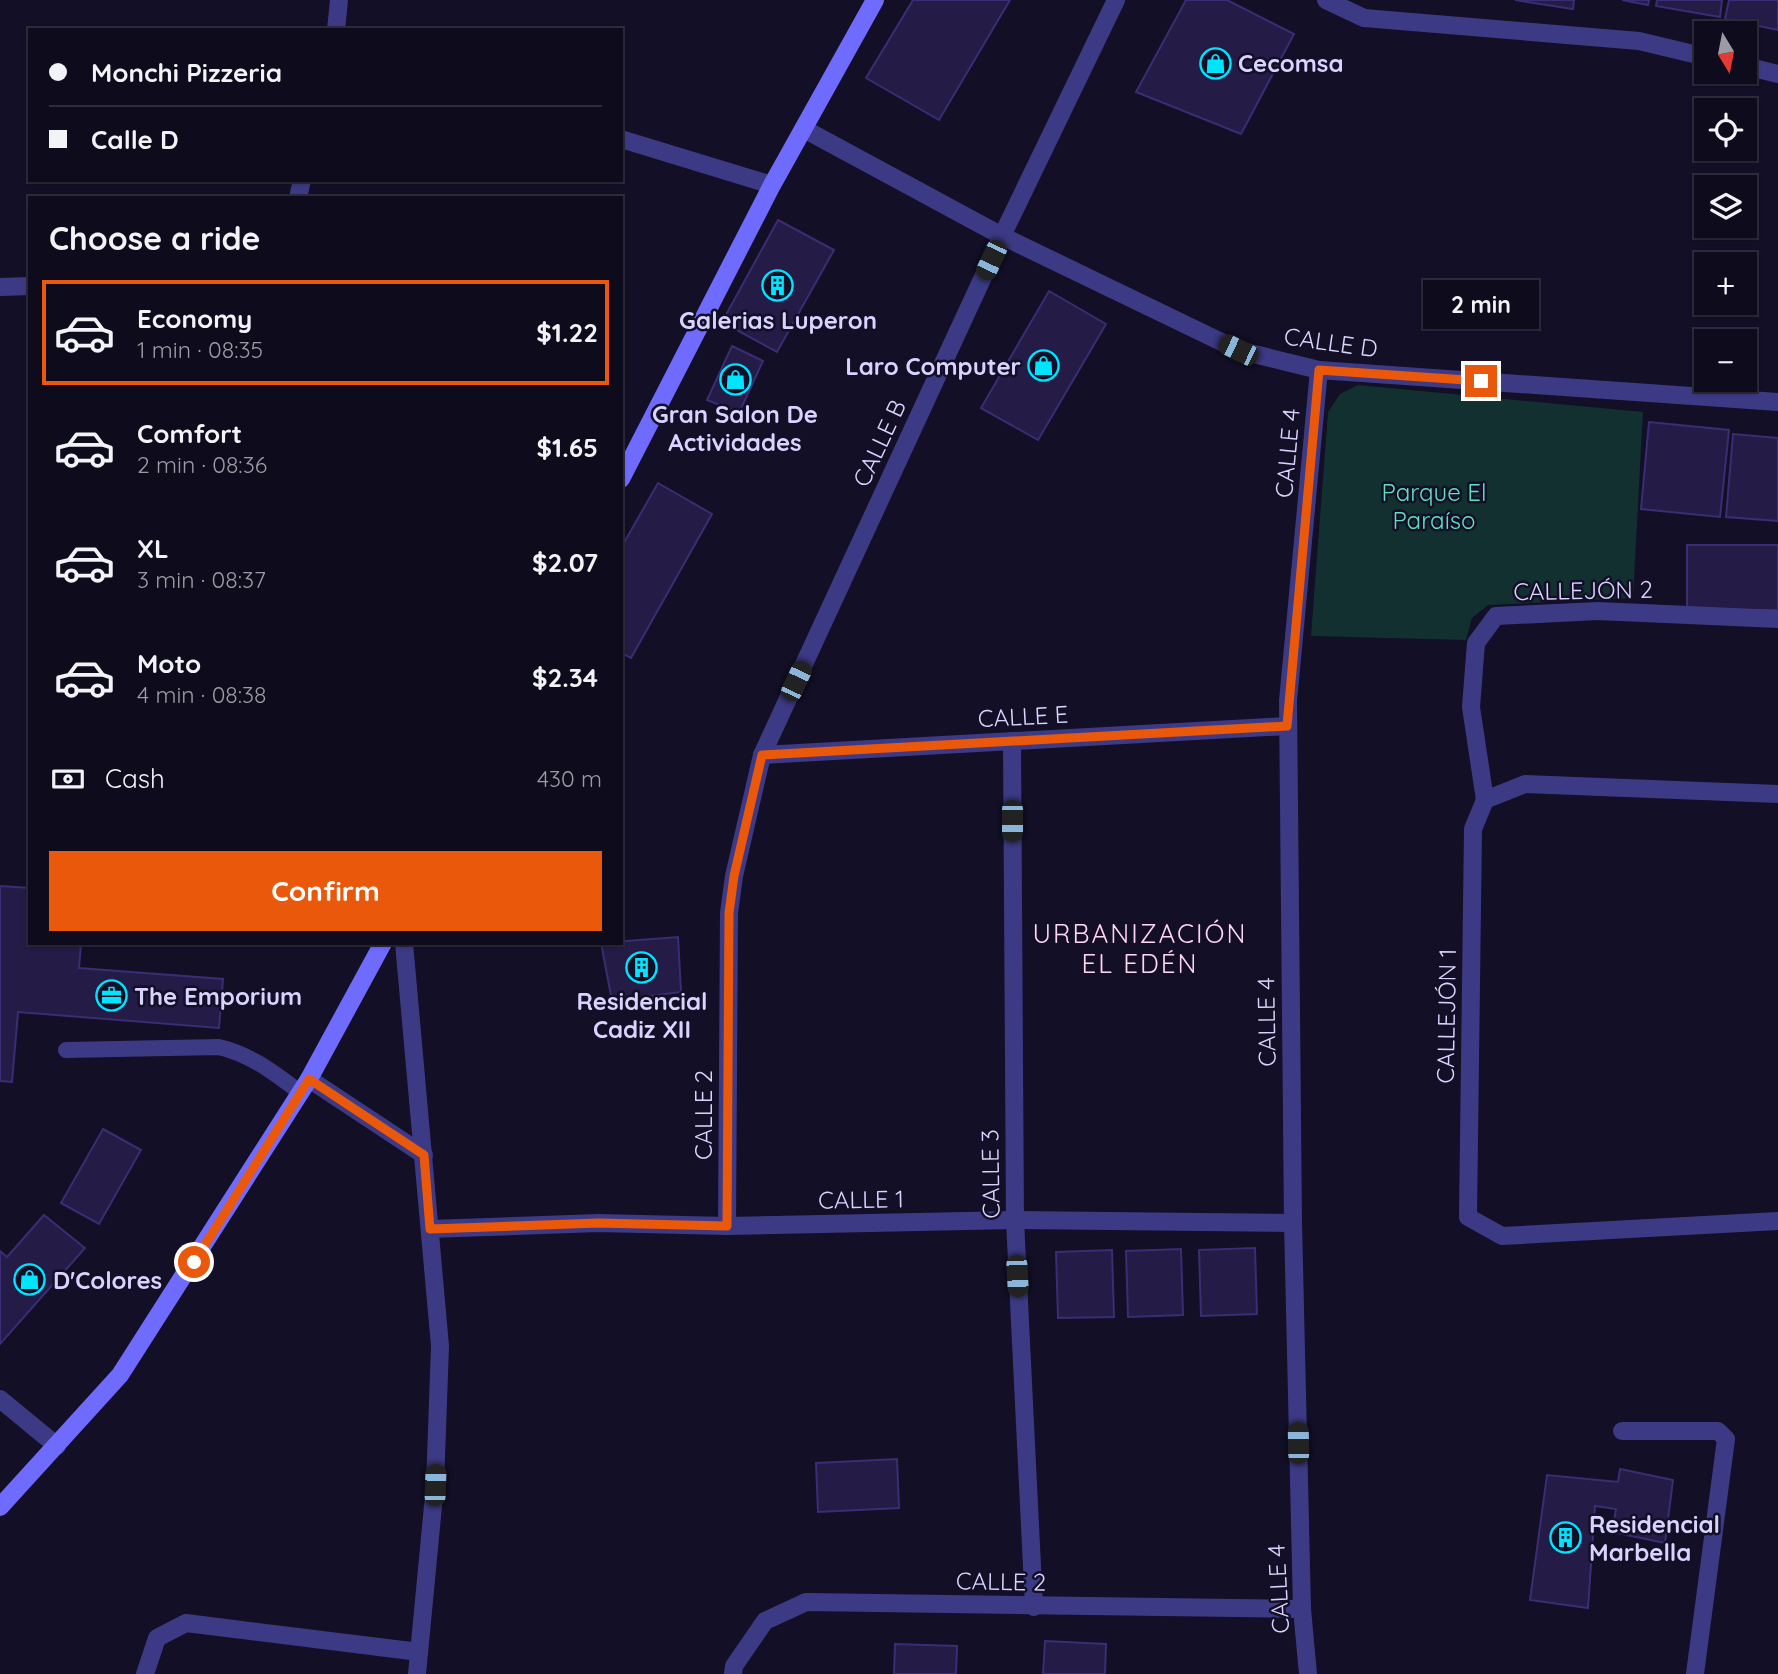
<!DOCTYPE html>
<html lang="en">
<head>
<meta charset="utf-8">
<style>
  :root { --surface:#0e0b1c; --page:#171425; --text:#f1f3f6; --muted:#9b9ba3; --line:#2e2b3b; --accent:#ea580c }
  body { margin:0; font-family:Quicksand,sans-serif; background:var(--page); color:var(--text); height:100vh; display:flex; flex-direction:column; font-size:26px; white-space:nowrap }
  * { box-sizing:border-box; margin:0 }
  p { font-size:23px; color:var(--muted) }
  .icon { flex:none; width:38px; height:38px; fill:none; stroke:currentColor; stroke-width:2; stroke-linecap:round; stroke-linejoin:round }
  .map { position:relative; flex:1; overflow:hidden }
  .panel { position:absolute; left:28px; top:196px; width:595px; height:749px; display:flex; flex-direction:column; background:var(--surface); border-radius:0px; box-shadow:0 2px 5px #0004,0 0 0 2px var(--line) }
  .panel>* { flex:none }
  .top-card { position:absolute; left:28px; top:28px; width:595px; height:154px; border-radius:0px; box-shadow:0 2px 5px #0004,0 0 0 2px var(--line); display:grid; align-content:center; height:154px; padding:0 21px; background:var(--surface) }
  .needle { width:46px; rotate:170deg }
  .fabs { position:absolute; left:1694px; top:21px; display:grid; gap:14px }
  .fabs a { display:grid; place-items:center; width:63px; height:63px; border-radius:0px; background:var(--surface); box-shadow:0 2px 5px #0004,0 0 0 2px var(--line); font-size:35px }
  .end { position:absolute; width:32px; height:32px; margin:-16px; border:9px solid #ea580c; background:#fff; box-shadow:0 0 0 4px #fff }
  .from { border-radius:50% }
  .bubble { position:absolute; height:49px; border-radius:0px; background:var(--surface); box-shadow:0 2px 5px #0004,0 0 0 2px var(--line); font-size:23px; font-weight:800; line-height:49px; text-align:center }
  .car { position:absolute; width:21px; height:42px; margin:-21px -10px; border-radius:9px; box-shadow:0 0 5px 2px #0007; background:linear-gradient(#222 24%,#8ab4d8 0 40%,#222 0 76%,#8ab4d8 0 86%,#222 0) }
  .top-card b { display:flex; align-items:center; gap:24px; height:66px; font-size:26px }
  .top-card b+b { border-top:2px solid var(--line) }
  .top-card i { width:18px; height:18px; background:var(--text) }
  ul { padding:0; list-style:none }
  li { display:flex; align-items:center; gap:21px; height:105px; margin:0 14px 10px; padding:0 7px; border:4px solid transparent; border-radius:0px }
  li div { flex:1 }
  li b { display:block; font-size:26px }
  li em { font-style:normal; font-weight:800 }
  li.current { border-color:var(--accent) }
  li>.icon { width:63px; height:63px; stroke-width:1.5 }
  h2 { padding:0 21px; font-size:32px; line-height:84px }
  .pay { display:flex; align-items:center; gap:18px; height:77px; padding:0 21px; font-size:26px }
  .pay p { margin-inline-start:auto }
  .button { display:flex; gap:14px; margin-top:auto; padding:14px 21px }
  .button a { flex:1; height:80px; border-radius:0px; background:var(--accent); color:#fff; font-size:28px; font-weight:800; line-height:80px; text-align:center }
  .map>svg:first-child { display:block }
  .green { fill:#12302f }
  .building { fill:#241b47; stroke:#3b2d73; stroke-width:2 }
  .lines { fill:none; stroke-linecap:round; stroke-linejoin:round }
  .lane { stroke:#3d3a85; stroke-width:16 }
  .street { stroke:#3d3a85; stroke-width:18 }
  .secondary { stroke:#6f6bff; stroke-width:18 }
  .route { stroke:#ea580c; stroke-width:9 }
  .labels { text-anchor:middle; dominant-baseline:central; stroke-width:5; stroke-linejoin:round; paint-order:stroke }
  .poi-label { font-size:24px; font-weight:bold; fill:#d9d4ff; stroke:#130f26; text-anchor:start }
  .street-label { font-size:24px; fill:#d9d4ff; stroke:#130f26 }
  .park-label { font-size:24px; fill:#5fe0c0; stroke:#130f26 }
  .neighbourhood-label { font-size:26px; letter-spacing:2px; fill:#ffd6f0; stroke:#130f26 }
</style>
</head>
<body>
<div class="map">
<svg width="1778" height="1674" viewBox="0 0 1778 1674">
  <rect width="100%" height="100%" fill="#130f26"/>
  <path class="green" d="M1358,385L1643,412L1633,598L1488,605L1472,618L1466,640L1311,636L1328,412L1340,394Z"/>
  <g class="building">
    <path d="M913,0H1010L939,120L866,78Z"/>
    <path d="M1186,0H1227L1294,34L1241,134L1136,92Z"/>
    <path d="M1515,0H1574L1573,9Z"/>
    <path d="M1622,0H1649L1648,5Z"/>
    <path d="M1657,0H1722L1720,17L1656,6Z"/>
    <path d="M1729,0H1778V30L1725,19Z"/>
    <path d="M778,220L834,250L777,352L722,322Z"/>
    <path d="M1049,291L1106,324L1038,440L981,408Z"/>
    <path d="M732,346L763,361L739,413L707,400Z"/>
    <path d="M1649,422L1729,430L1720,517L1641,509Z"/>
    <path d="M1733,434L1778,438V521L1726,517Z"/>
    <path d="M658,483L712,514L631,658L621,653V548Z"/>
    <rect x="1687" y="545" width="91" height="65"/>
    <path d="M0,886L30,888V943H81L79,968L223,979L219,1028L18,1012L12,1082L0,1081Z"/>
    <path d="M678,937L681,992L612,1001L601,943Z"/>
    <path d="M103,1129L141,1150L99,1224L61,1203Z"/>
    <path d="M44,1215L85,1248L0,1344V1251L7,1257Z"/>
    <path d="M1255,1248L1257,1314L1201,1316L1199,1250Z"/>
    <path d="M1181,1249L1183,1315L1128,1317L1126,1251Z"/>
    <path d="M1112,1250L1114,1317L1058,1318L1056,1252Z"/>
    <path d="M897,1459L899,1508L818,1512L816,1463Z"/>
    <path d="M1620,1469L1673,1480L1665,1543L1612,1532L1616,1509L1595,1506L1588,1608L1530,1600L1547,1475L1618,1482Z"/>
    <path d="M1045,1641L1106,1644L1105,1674H1043Z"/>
    <path d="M895,1644L957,1646L956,1674H894Z"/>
  </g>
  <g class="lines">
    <path class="lane" d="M66,1050L219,1047C252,1055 274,1073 301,1093"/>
    <g class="street">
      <path d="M1326,0L1364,18L1639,41L1706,57"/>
      <path d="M336,30L339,0"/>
      <path d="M1745,66L1778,74"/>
      <path d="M804,129L1002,236L1238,350L1319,370L1778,402"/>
      <path d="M621,139L772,185"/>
      <path d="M298,198L302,180"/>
      <path d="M0,287L30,286"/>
      <path d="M1012,741L1015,1220L1034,1607"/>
      <path d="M762,755L1287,726"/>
      <path d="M1778,794L1525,784L1485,800L1473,829L1468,1217L1502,1236L1778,1221"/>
      <path d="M1485,800L1471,707L1476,643L1496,616L1598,611L1778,619"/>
      <path d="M404,943L440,1346L435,1485L417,1674"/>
      <path d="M309,1079L424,1155"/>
      <path d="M727,1226L729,913L734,876L762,755L1002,236L1116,0"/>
      <path d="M430,1229L598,1223L727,1226L1015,1220L1293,1223"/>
      <path d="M0,1399L57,1446"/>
      <path d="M1622,1431H1718L1726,1439L1695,1674"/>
      <path d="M145,1674L157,1638L186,1623L419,1652"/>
      <path d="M733,1674L734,1666L765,1621L806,1602L1302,1609"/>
      <path d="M1308,1674L1302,1609L1293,1223L1288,701L1319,370"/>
    </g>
    <g class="secondary">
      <path d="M621,479L772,185L875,0"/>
      <path d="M0,1507L120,1375L309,1079L383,943"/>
    </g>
  </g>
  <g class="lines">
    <path class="route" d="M194,1262L309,1079L424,1155L430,1229L598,1223L727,1226L729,913L734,876L762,755L1287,726L1319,370L1481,381"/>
  </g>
  <defs>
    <symbol id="shop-ring" viewBox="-11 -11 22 22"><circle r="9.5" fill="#130f26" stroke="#00e5ff" stroke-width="1.5"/><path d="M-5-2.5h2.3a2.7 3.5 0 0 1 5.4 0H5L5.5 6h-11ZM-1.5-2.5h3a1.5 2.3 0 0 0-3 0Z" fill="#00e5ff"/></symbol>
    <symbol id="building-ring" viewBox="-11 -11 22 22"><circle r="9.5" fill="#130f26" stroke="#00e5ff" stroke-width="1.5"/><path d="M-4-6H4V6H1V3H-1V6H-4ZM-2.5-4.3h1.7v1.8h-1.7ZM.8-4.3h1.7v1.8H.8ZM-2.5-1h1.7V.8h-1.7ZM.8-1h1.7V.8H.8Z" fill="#00e5ff"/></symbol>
    <symbol id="office-ring" viewBox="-11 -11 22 22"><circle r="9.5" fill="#130f26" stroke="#00e5ff" stroke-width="1.5"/><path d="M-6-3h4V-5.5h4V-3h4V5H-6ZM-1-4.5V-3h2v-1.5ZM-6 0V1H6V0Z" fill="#00e5ff"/></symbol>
  </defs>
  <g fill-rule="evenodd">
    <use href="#shop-ring" x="1198" y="46" width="35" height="35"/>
    <use href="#building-ring" x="760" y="268" width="35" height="35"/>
    <use href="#shop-ring" x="1026" y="348" width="35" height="35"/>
    <use href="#shop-ring" x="718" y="362" width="35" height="35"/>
    <use href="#building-ring" x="624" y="950" width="35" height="35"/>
    <use href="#office-ring" x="94" y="978" width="35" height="35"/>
    <use href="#shop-ring" x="12" y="1262" width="35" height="35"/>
    <use href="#building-ring" x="1548" y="1520" width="35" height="35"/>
  </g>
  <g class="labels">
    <g class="poi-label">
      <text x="1238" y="63">Cecomsa</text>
      <text x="778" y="320" text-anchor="middle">Galerias Luperon</text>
      <text x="1021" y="366" text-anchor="end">Laro Computer</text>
      <text x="735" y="414" text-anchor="middle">Gran Salon De<tspan x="735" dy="28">Actividades</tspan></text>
      <text x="134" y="996">The Emporium</text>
      <text x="642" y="1001" text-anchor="middle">Residencial<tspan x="642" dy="28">Cadiz XII</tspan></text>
      <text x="53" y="1280">D'Colores</text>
      <text x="1589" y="1524">Residencial<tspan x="1589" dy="28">Marbella</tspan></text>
    </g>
    <g class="street-label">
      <text transform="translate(1331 342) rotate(8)">CALLE D</text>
      <text transform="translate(879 443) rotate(-65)">CALLE B</text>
      <text transform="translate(1287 453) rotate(-85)">CALLE 4</text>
      <text transform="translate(1583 590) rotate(-1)">CALLEJÓN 2</text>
      <text transform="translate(1023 716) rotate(-3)">CALLE E</text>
      <text transform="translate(1446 1016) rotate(-89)">CALLEJÓN 1</text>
      <text transform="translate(1266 1022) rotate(-91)">CALLE 4</text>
      <text transform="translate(703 1115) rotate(-90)">CALLE 2</text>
      <text transform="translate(990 1174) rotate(-91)">CALLE 3</text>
      <text transform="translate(861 1199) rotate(-1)">CALLE 1</text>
      <text transform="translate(1001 1581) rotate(1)">CALLE 2</text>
      <text transform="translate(1278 1589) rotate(-93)">CALLE 4</text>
    </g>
    <g class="park-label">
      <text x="1434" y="492">Parque El<tspan x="1434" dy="28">Paraíso</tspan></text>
    </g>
    <g class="neighbourhood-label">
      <text x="1140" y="933">URBANIZACIÓN<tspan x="1140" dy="30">EL EDÉN</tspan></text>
    </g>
  </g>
</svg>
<div class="fabs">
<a><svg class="needle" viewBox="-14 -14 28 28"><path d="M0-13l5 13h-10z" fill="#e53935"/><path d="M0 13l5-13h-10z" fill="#9b9ba3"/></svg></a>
<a><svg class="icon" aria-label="locate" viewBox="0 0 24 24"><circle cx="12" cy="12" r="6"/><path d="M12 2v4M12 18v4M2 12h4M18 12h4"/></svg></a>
<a><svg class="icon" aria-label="layers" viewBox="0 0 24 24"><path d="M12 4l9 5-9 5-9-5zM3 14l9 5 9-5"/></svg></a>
<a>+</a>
<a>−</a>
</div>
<i class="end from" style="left:194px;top:1262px"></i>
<i class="end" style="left:1481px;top:381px"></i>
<div class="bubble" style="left:1423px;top:280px;width:116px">2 min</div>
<i class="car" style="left:991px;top:260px;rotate:205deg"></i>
<i class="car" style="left:1238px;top:350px;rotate:296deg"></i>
<i class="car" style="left:796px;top:681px;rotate:25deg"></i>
<i class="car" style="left:1012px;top:821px;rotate:180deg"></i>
<i class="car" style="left:1017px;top:1276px;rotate:177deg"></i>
<i class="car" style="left:1298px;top:1443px;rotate:359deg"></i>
<i class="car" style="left:435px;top:1485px;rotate:2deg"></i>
<div class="top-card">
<b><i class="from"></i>Monchi Pizzeria</b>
<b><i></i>Calle D</b>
</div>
<section class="panel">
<h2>Choose a ride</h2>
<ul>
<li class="current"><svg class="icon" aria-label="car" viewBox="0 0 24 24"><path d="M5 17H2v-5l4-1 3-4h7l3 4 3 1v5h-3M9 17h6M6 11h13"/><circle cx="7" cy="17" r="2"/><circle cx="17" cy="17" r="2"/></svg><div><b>Economy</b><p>1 min · 08:35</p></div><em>$1.22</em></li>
<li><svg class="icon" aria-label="car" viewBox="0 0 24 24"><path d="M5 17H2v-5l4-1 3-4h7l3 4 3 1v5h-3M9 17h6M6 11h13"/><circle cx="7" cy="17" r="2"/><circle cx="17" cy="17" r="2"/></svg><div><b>Comfort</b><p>2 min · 08:36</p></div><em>$1.65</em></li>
<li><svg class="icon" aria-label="car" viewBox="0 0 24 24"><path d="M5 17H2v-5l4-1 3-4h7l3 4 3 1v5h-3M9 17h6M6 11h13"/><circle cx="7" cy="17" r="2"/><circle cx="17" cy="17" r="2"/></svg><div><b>XL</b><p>3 min · 08:37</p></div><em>$2.07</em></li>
<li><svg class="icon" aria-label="car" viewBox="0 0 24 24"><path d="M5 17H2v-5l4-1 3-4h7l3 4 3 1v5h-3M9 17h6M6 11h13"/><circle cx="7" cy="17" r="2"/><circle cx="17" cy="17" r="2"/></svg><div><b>Moto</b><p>4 min · 08:38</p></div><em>$2.34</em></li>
</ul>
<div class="pay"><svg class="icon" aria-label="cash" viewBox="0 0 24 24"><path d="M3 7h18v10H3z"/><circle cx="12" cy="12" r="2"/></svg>Cash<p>430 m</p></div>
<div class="button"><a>Confirm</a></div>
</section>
</div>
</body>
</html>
